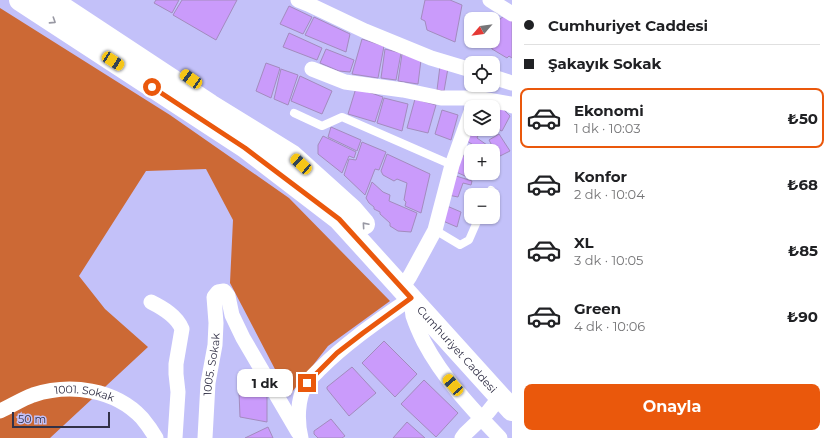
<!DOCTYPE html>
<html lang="tr">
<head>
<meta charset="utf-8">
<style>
  :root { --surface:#fff; --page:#f2f2f2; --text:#202124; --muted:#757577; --line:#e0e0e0; --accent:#ea580c }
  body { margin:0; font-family:Montserrat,sans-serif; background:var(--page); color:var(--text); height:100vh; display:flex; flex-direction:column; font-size:15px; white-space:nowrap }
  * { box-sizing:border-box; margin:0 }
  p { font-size:13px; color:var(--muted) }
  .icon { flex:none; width:22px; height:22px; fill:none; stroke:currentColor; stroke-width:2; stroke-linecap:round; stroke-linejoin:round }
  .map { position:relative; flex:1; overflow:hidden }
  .panel { display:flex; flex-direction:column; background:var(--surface); width:320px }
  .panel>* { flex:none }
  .guide { display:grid; align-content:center; height:88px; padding:0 12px; background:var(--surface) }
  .needle { width:26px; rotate:242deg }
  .fabs { position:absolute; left:464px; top:12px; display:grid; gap:8px }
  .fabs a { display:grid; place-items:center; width:36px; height:36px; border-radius:8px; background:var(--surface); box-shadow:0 1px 3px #0004; font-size:20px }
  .scale { position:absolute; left:12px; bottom:10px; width:98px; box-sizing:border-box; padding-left:4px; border:2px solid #323147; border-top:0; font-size:11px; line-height:14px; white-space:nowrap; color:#323147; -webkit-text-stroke:3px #c3c1f9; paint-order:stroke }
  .end { position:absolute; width:18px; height:18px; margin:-9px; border:5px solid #ea580c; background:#fff; box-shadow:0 0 0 2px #fff }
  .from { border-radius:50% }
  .bubble { position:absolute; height:28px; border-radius:8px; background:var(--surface); box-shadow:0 1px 3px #0004; font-size:13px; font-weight:700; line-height:28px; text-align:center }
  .car { position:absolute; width:12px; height:24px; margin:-12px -6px; border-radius:5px; box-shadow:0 0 3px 1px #0007; background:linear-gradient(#f5c518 24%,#345 0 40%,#f5c518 0 76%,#345 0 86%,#f5c518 0) }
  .guide b { display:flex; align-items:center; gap:14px; height:38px; font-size:15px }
  .guide b+b { border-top:1px solid var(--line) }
  .guide i { width:10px; height:10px; background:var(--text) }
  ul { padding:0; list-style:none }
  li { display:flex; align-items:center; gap:12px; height:60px; margin:0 8px 6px; padding:0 4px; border:2px solid transparent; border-radius:8px }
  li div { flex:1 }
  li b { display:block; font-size:15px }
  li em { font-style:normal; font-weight:700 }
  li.current { border-color:var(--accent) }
  li>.icon { width:36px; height:36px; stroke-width:1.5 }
  .button { display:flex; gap:8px; margin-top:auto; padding:8px 12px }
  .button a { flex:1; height:46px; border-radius:8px; background:var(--accent); color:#fff; font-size:16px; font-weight:700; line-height:46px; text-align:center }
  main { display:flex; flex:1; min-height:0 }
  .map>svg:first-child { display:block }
  .forest { fill:#cc6935 }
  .building { fill:#ca9bfb; stroke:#a38bbe }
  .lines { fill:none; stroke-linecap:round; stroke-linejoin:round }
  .service { stroke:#fff; stroke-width:8 }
  .minor { stroke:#fff; stroke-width:15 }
  .primary { stroke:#fff; stroke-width:22 }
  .oneway { stroke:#9898a3 }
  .route { stroke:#ea580c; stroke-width:5 }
  .labels { text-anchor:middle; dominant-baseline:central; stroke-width:4; stroke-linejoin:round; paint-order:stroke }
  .street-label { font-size:11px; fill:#323147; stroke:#c3c1f9 }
</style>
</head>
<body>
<main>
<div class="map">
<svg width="512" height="438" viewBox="0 0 512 438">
  <rect width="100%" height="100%" fill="#c3c1f9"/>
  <path class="forest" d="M0,8L170,115L289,198L390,301L328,346L289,396L230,283L233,220L206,169L146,171L79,276L105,309L148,347L50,438H0Z"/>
  <g class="building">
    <path d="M156,0H179L172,13L154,3Z"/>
    <path d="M182,0H237L216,40L173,15Z"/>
    <path d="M425,0H450L462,5L455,42L427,30L425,21L421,19Z"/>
    <path d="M289,6L312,17L303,34L280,24Z"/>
    <path d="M504,16L512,20V58L509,56L507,58L492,49L490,42L491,41H493V35L500,19Z"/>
    <path d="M314,17L350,34L346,52L305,35Z"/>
    <path d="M289,33L322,48L317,60L283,47Z"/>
    <path d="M362,39L384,46L378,78L352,74Z"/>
    <path d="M326,49L354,60L350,72L339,71L320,63Z"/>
    <path d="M385,49L401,53L396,80L381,78Z"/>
    <path d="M402,54L421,60L418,84L398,81Z"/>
    <path d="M266,63L280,68L271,98L256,91Z"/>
    <path d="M440,66L448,68L444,91L437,90Z"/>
    <path d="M281,69L298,75L288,105L274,99Z"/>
    <path d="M300,76L332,91L322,114L291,101Z"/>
    <path d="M356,88L383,97L375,122L348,114Z"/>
    <path d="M384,98L408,104L402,131L377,123Z"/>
    <path d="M415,99L436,105L428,133L407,128Z"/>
    <path d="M500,106L510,116L502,131L493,127V121Z"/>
    <path d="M442,110L458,115L451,140L435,134Z"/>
    <path d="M331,127L361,140L357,151L328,137Z"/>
    <path d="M471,129H481L477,138L487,145L483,151L467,141Z"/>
    <path d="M499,134L510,151L498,157L489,140Z"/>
    <path d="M323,136L356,152L354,158L349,156L342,173L318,154V145Z"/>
    <path d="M362,142L386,152L379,170L375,169L365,195L344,175L349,159L356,160Z"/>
    <path d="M387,154L430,174L421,213L405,206L406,202L404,200L407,183L397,179L394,181L383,175L381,171Z"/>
    <path d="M461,155L471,158V173H475L472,179L456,172Z"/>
    <path d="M453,175L472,181L471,185L463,183L458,197L448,195Z"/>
    <path d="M372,182L383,192L390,195L389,201L417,213L411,232L398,231L390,226V223L380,214V212L374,209V207L369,203L366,198Z"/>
    <path d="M447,206L461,212L457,227L443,221Z"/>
    <path d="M384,341L417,374L395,397L362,363Z"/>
    <path d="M352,367L376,393L349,416L327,389V387Z"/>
    <path d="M424,380L458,413L436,437L401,404Z"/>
    <path d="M239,392L267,395V422L240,417Z"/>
    <path d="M331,419L345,436L342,438H318L314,434V431Z"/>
    <path d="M407,422L425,438H393Z"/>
    <path d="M268,427L273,438H245Z"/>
  </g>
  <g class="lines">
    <g class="service">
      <path d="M294,113L322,126L342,117L452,165"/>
      <path d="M489,195L491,190"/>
      <path d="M435,230L460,245L469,240L479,217"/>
    </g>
    <g class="minor">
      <path d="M298,0L308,4L365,31L431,58L471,70"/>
      <path d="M490,0L512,14"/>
      <path d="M312,69L345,82L403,90L441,98H476L511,104L512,106"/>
      <path d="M493,77L512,83"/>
      <path d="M402,288L410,276L435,230L452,165L471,112"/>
      <path d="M151,302C163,308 177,316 182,329L176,364V374L178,392L175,438"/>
      <path id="s1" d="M0,411C11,406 22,399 33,395C70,383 115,389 142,418C147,424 152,431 156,438"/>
      <path id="s2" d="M205,438L208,383L215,345L216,323L214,297L218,292L224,291L228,296L232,315L243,338L298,432"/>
      <path d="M301,438C297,422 297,399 306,384C310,378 316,373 321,368C348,341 380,320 411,298C412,304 412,310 413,316C416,325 420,334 424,342C443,378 472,409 500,438"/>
      <path d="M462,438L465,434L488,412L500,397"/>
    </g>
    <g class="primary">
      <path id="s3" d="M20,0L245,147L339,219L512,410"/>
      <path d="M51,0L210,105L291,155L352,210L364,224"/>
    </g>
  </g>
  <defs><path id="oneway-chevron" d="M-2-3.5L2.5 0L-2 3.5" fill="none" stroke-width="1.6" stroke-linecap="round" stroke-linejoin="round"/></defs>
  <g class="oneway">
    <use href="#oneway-chevron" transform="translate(53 21) rotate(33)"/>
    <use href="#oneway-chevron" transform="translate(365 225) rotate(-131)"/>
  </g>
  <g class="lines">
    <path class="route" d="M152,87L245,148L339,219L411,298L363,333L337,353L307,383"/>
  </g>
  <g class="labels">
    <g class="street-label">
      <text stroke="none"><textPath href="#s3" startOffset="563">Cumhuriyet Caddesi</textPath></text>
      <text stroke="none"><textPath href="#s2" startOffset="74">1005. Sokak</textPath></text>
      <text stroke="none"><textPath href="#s1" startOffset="89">1001. Sokak</textPath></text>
    </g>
  </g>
</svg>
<div class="fabs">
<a><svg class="needle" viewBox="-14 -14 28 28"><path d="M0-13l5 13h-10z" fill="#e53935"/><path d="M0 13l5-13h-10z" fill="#757577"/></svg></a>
<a><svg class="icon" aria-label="locate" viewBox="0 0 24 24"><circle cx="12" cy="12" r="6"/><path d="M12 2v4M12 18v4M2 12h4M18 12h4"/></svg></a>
<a><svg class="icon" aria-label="layers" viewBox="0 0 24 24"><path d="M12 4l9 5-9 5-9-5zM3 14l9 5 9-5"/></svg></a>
<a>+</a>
<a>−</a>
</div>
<div class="scale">50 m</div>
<i class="end from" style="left:152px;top:87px"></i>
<i class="end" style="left:307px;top:383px"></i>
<div class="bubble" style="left:237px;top:369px;width:56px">1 dk</div>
<i class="car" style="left:113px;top:61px;rotate:123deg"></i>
<i class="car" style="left:191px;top:79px;rotate:305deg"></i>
<i class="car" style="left:301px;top:164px;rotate:312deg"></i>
<i class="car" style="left:453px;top:385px;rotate:319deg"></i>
</div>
<section class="panel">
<div class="guide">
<b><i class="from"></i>Cumhuriyet Caddesi</b>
<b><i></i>Şakayık Sokak</b>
</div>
<ul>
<li class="current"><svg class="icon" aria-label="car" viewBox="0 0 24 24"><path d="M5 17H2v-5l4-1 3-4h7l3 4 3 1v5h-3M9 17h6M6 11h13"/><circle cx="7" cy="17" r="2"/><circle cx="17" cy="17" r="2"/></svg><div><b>Ekonomi</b><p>1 dk · 10:03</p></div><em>₺50</em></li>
<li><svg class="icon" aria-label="car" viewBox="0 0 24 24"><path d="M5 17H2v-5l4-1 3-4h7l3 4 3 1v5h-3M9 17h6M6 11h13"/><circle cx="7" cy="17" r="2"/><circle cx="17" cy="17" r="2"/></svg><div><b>Konfor</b><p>2 dk · 10:04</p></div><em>₺68</em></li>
<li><svg class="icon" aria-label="car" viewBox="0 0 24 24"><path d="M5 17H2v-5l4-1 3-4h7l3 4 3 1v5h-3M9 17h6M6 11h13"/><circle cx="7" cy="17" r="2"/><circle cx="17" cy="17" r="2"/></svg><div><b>XL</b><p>3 dk · 10:05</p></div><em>₺85</em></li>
<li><svg class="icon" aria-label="car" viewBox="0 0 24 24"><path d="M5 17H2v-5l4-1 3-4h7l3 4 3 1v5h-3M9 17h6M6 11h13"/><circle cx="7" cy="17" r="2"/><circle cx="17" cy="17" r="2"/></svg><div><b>Green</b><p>4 dk · 10:06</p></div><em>₺90</em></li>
</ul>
<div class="button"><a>Onayla</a></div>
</section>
</main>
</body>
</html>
